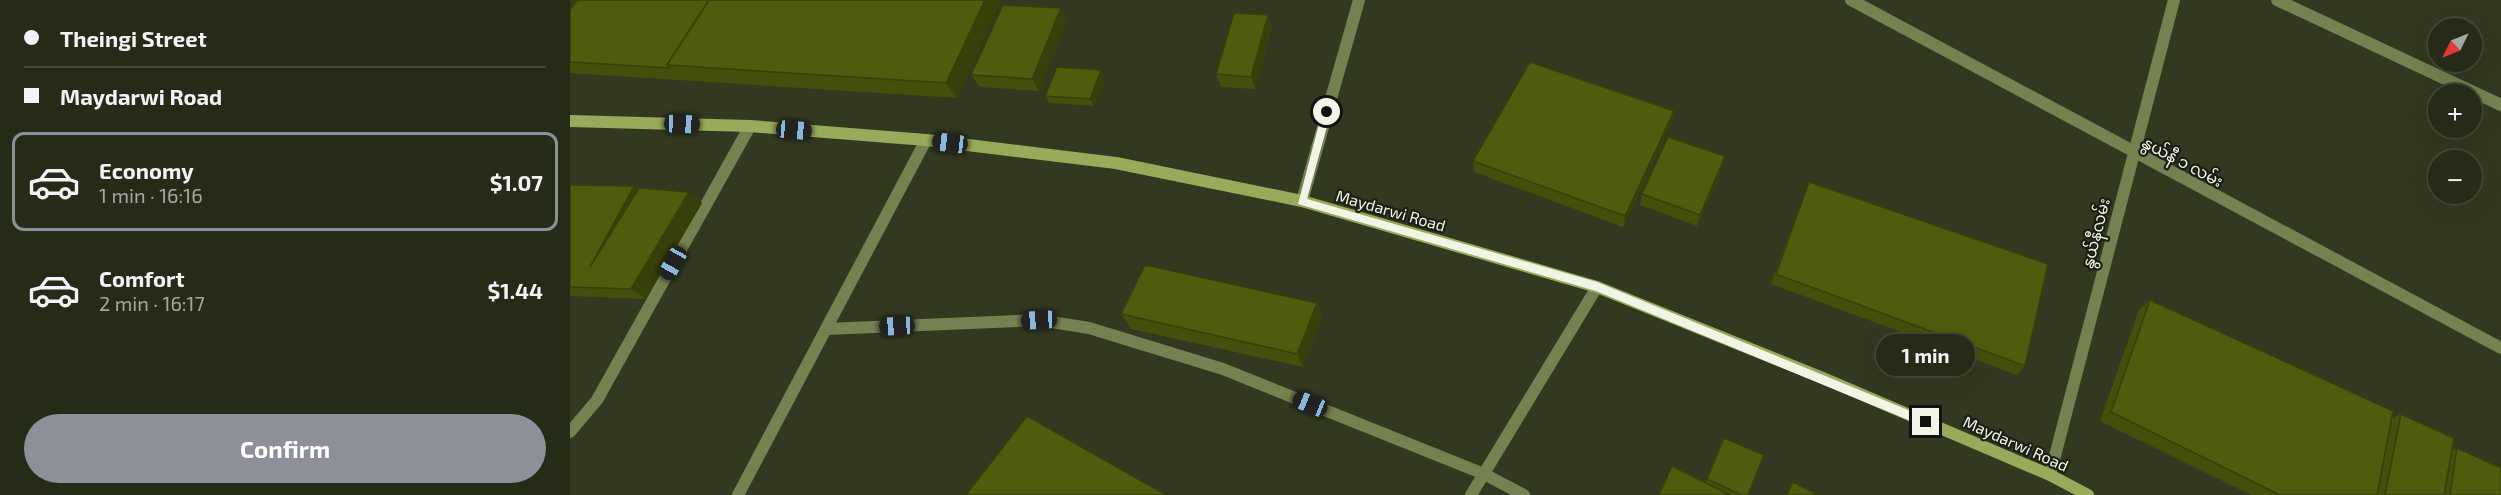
<!DOCTYPE html>
<html lang="en">
<head>
<meta charset="utf-8">
<style>
  :root { --surface:#262b18; --page:#323725; --text:#f1f3f6; --muted:#a4a7a2; --line:#424737; --accent:#8c9099 }
  body { margin:0; font-family:"Exo 2","Noto Sans Myanmar",sans-serif; background:var(--page); color:var(--text); height:100vh; display:flex; flex-direction:column; font-size:22px; white-space:nowrap }
  * { box-sizing:border-box; margin:0 }
  p { font-size:20px; color:var(--muted) }
  .icon { flex:none; width:33px; height:33px; fill:none; stroke:currentColor; stroke-width:2; stroke-linecap:round; stroke-linejoin:round }
  .map { position:relative; flex:1; overflow:hidden }
  .side { display:flex; flex-direction:column; background:var(--surface); width:570px }
  .side>* { flex:none }
  .banner { display:grid; align-content:center; height:132px; padding:0 24px; background:var(--surface) }
  .needle { width:39px; rotate:227deg }
  .controls { position:absolute; left:1858px; top:18px; display:grid; gap:12px }
  .controls a { display:grid; place-items:center; width:54px; height:54px; border-radius:50%; background:var(--surface); box-shadow:0 6px 24px #0002,0 0 0 2px var(--line); font-size:30px }
  .end { position:absolute; width:27px; height:27px; margin:-14px; border:8px solid #f1f5e6; background:#111; box-shadow:0 0 0 3px #111 }
  .from { border-radius:50% }
  .bubble { position:absolute; height:42px; border-radius:21px; background:var(--surface); box-shadow:0 6px 24px #0002,0 0 0 2px var(--line); font-size:20px; font-weight:700; line-height:42px; text-align:center }
  .car { position:absolute; width:18px; height:36px; margin:-18px -9px; border-radius:8px; box-shadow:0 0 4px 2px #0007; background:linear-gradient(#222 24%,#8ab4d8 0 40%,#222 0 76%,#8ab4d8 0 86%,#222 0) }
  .banner b { display:flex; align-items:center; gap:21px; height:57px; font-size:22px }
  .banner b+b { border-top:2px solid var(--line) }
  .banner i { width:15px; height:15px; background:var(--text) }
  ul { padding:0; list-style:none }
  li { display:flex; align-items:center; gap:18px; height:99px; margin:0 12px 9px; padding:0 12px; border:3px solid transparent; border-radius:12px }
  li div { flex:1 }
  li b { display:block; font-size:22px }
  li em { font-style:normal; font-weight:700 }
  li.current { border-color:var(--accent) }
  li>.icon { width:54px; height:54px; stroke-width:1.5 }
  .primary-button { display:flex; gap:12px; margin-top:auto; padding:12px 24px }
  .primary-button a { flex:1; height:69px; border-radius:36px; background:var(--accent); color:#fff; font-size:24px; font-weight:700; line-height:69px; text-align:center }
  main { display:flex; flex:1; min-height:0 }
  .map>svg:first-child { display:block }
  .lines { fill:none; stroke-linecap:round; stroke-linejoin:round }
  .lane { stroke:#758150; stroke-width:12 }
  .street { stroke:#758150; stroke-width:12 }
  .secondary { stroke:#99ab5a; stroke-width:12 }
  .wall { fill:#434f0b }
  .shaded-wall { fill:#374009 }
  .building { fill:#4e5c0d; stroke:#374009; stroke-width:1.5 }
  .route { fill:#f1f5e6 }
  .labels { text-anchor:middle; dominant-baseline:central; stroke-width:4.5; stroke-linejoin:round; paint-order:stroke }
  .street-label { font-size:16px; fill:#f1f5e6; stroke:#1c1f14 }
</style>
</head>
<body>
<main>
<section class="side">
<div class="banner">
<b><i class="from"></i>Theingi Street</b>
<b><i></i>Maydarwi Road</b>
</div>
<ul>
<li class="current"><svg class="icon" aria-label="car" viewBox="0 0 24 24"><path d="M5 17H2v-5l4-1 3-4h7l3 4 3 1v5h-3M9 17h6M6 11h13"/><circle cx="7" cy="17" r="2"/><circle cx="17" cy="17" r="2"/></svg><div><b>Economy</b><p>1 min · 16:16</p></div><em>$1.07</em></li>
<li><svg class="icon" aria-label="car" viewBox="0 0 24 24"><path d="M5 17H2v-5l4-1 3-4h7l3 4 3 1v5h-3M9 17h6M6 11h13"/><circle cx="7" cy="17" r="2"/><circle cx="17" cy="17" r="2"/></svg><div><b>Comfort</b><p>2 min · 16:17</p></div><em>$1.44</em></li>
</ul>
<div class="primary-button"><a>Confirm</a></div>
</section>
<div class="map">
<svg width="1931" height="495" viewBox="0 0 1931 495">
  <rect width="100%" height="100%" fill="#333920"/>
  <g class="lines">
    <g class="lane">
      <path d="M256,329L469,320L519,328L653,369L914,474L954,495"/>
      <path d="M168,495L356,140"/>
      <path d="M901,495L1027,287"/>
    </g>
    <g class="street">
      <path d="M1281,0L1931,348"/>
      <path d="M1707,0L1931,105"/>
      <path d="M732,201L789,0"/>
      <path d="M0,432L27,400L180,126"/>
      <path d="M1480,475L1604,0"/>
    </g>
    <path class="secondary" d="M0,121L180,126L356,140L546,163L732,201L1027,287L1253,378L1480,475L1518,495"/>
  </g>
  <g class="wall">
    <path d="M0,0H431L387,98L0,73Z"/>
    <path d="M698,15L702,28L685,89L651,87L646,74Z"/>
    <path d="M497,21L469,91L410,87L401,75Z"/>
    <path d="M531,70L535,77L524,106L479,103L475,96Z"/>
    <path d="M1102,122L1053,227L904,172L903,161Z"/>
    <path d="M1152,168L1127,226L1070,205L1072,194Z"/>
    <path d="M1239,182L1455,366L1447,375L1201,284Z"/>
    <path d="M0,185L64,186L68,189L119,192L132,203L76,299L0,296Z"/>
    <path d="M1580,300L1822,418L1831,414L1881,451L1887,448L1931,495H1681L1530,421L1569,310Z"/>
    <path d="M747,303L752,317L733,367L561,329L551,314Z"/>
    <path d="M1154,438L1178,495H1089L1135,483Z"/>
  </g>
  <g class="shaded-wall">
    <path d="M0,0H20L0,31Z"/>
    <path d="M415,0H431L387,98L376,83Z"/>
    <path d="M491,8L497,21L469,91L462,79Z"/>
    <path d="M698,15L702,28L685,89L681,77Z"/>
    <path d="M531,70L535,77L524,106L520,99Z"/>
    <path d="M1104,111L1102,122L1053,227L1055,216Z"/>
    <path d="M1155,156L1152,168L1127,226L1130,215Z"/>
    <path d="M64,186L78,197L20,267Z"/>
    <path d="M119,192L132,203L76,299L61,289Z"/>
    <path d="M747,303L752,317L733,367L727,354Z"/>
  </g>
  <g class="building">
    <path d="M7,0H139L97,65L100,68L0,62V10Z"/>
    <path d="M139,0H415L376,83L97,65Z"/>
    <path d="M433,5L491,8L462,79L401,75Z"/>
    <path d="M664,13L698,15L681,77L646,74Z"/>
    <path d="M960,62L1104,111L1055,216L903,161Z"/>
    <path d="M487,67L531,70L520,99L475,96Z"/>
    <path d="M1098,137L1155,156L1130,215L1072,194Z"/>
    <path d="M1239,182L1478,264L1455,366L1206,274Z"/>
    <path d="M0,185L64,186L20,267L69,188L119,192L61,289L0,287Z"/>
    <path d="M575,265L747,303L727,354L551,314Z"/>
    <path d="M1580,300L1823,411L1807,495H1710L1541,412Z"/>
    <path d="M1831,414L1884,438L1874,495H1815Z"/>
    <path d="M457,416L596,495H396Z"/>
    <path d="M1154,438L1194,455L1178,495H1172L1137,479Z"/>
    <path d="M1887,448L1931,468V495H1880Z"/>
    <path d="M1102,466L1160,495H1089Z"/>
    <path d="M1223,482L1248,495H1217Z"/>
  </g>
  <path class="route" d="M757,108L761,112L737,199L1027,282L1360,419V426H1353L1026,291L728,204L752,112Z"/>
  <g class="labels">
    <g class="street-label">
      <text transform="translate(1613 161) rotate(28)">နွယ်နီ ၁ လမ်း</text>
      <text transform="translate(821 210) rotate(16)">Maydarwi Road</text>
      <text transform="translate(1525 233) rotate(-76)">နွယ်နီလမ်း</text>
      <text transform="translate(1446 443) rotate(24)">Maydarwi Road</text>
    </g>
  </g>
</svg>
<div class="controls">
<a><svg class="needle" viewBox="-14 -14 28 28"><path d="M0-13l5 13h-10z" fill="#e53935"/><path d="M0 13l5-13h-10z" fill="#a4a7a2"/></svg></a>
<a>+</a>
<a>−</a>
</div>
<i class="end from" style="left:757px;top:112px"></i>
<i class="end" style="left:1356px;top:422px"></i>
<div class="bubble" style="left:1306px;top:334px;width:99px">1 min</div>
<i class="car" style="left:112px;top:124px;rotate:92deg"></i>
<i class="car" style="left:224px;top:130px;rotate:95deg"></i>
<i class="car" style="left:380px;top:143px;rotate:277deg"></i>
<i class="car" style="left:103px;top:263px;rotate:209deg"></i>
<i class="car" style="left:469px;top:320px;rotate:267deg"></i>
<i class="car" style="left:327px;top:326px;rotate:267deg"></i>
<i class="car" style="left:740px;top:404px;rotate:292deg"></i>
</div>
</main>
</body>
</html>
